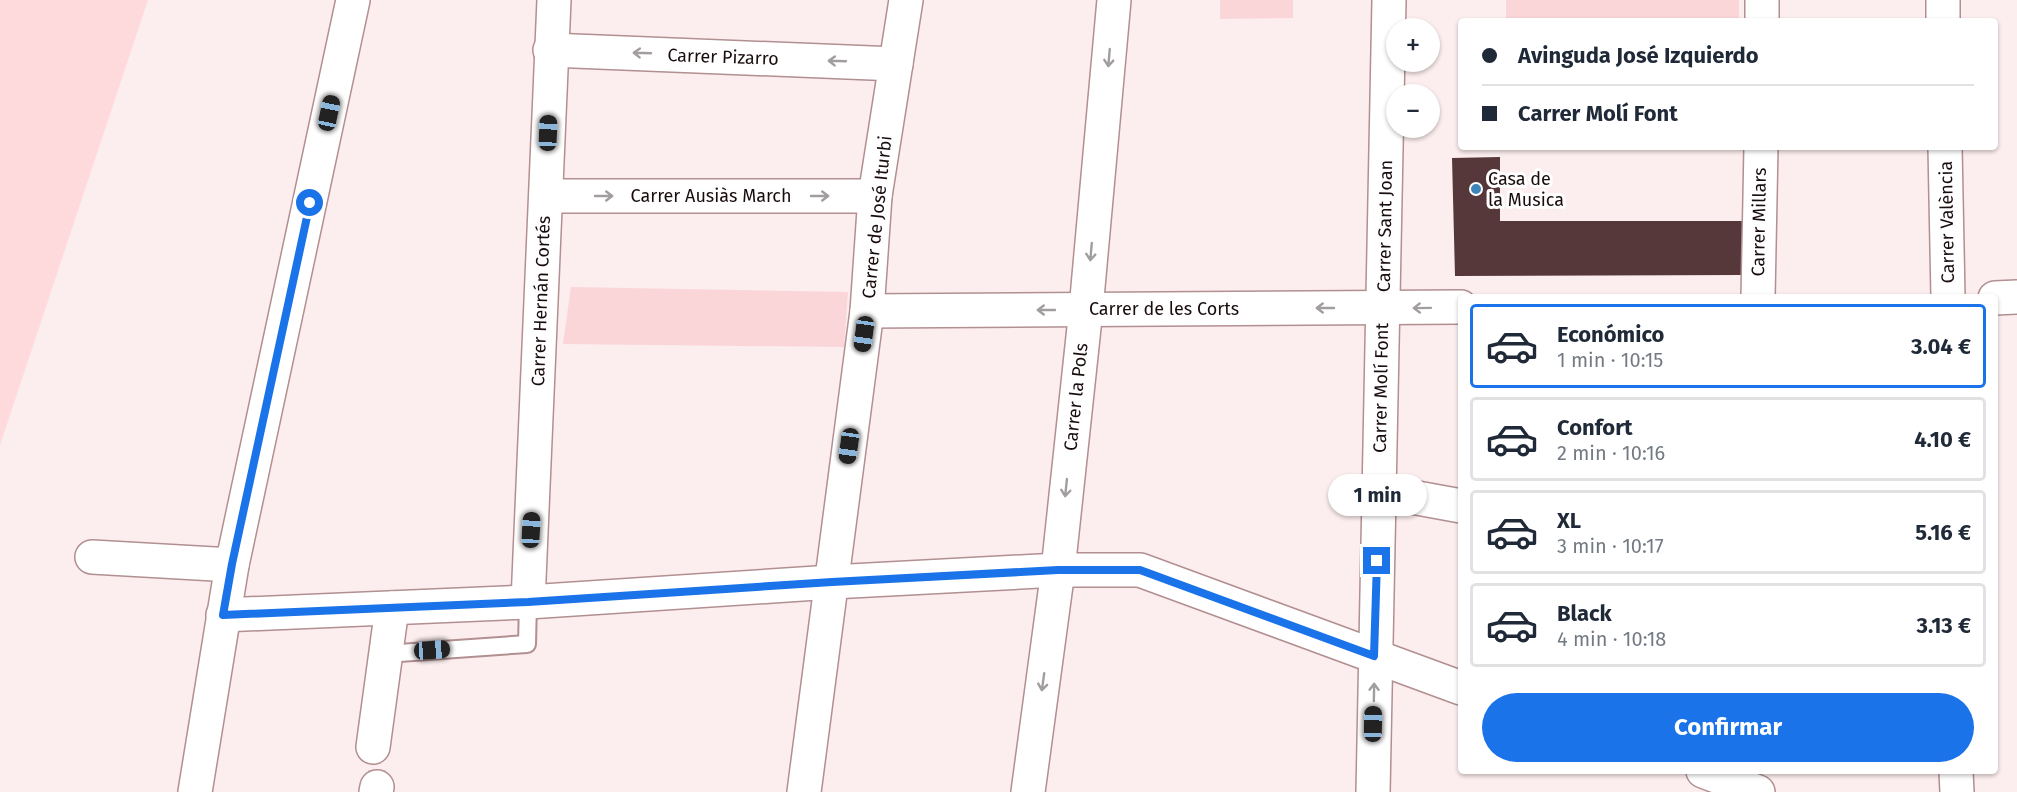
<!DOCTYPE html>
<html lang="es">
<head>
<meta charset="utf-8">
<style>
  :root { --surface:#fff; --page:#f2f2f3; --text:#1f2937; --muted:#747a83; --line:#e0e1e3; --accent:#1a73e8 }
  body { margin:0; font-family:"Fira Sans",sans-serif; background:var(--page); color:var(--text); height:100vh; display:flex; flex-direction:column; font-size:22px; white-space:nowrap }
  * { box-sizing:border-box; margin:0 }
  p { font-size:20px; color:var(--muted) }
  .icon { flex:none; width:33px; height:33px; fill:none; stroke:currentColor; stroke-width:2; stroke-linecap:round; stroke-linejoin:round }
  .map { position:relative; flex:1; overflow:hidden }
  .sheet { position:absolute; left:1458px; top:294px; width:540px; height:480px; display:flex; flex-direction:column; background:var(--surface); border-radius:6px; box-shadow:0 2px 4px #0004 }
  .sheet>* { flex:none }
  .top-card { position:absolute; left:1458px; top:18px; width:540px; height:132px; border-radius:6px; box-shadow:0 2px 4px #0004; display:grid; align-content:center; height:132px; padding:0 24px; background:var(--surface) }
  .fabs { position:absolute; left:1386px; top:18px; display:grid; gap:12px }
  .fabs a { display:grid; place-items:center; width:54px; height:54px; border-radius:50%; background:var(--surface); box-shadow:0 2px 4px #0004; font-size:30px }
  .end { position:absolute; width:27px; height:27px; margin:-14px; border:8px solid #1a73e8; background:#fff; box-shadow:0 0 0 3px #fff }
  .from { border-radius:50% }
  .bubble { position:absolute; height:42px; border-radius:21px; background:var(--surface); box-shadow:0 2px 4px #0004; font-size:20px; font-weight:700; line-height:42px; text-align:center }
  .car { position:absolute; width:18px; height:36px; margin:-18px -9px; border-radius:8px; box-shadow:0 0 4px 2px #0007; background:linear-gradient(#222 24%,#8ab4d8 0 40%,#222 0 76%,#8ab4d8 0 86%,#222 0) }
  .top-card b { display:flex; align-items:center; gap:21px; height:57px; font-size:22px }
  .top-card b+b { border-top:2px solid var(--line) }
  .top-card i { width:15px; height:15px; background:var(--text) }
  ul { padding:10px 0 0; list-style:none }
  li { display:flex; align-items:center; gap:18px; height:84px; margin:0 12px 9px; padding:0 12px; border:3px solid var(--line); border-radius:6px }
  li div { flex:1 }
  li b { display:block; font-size:22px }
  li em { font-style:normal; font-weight:700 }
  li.current { border-color:var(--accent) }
  li>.icon { width:54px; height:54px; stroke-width:1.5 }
  .cta { display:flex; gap:12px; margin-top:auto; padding:12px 24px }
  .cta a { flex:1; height:69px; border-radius:36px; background:var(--accent); color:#fff; font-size:24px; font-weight:700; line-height:69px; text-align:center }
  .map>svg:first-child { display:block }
  .built { fill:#ffdadc }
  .green { fill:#fbd6d8 }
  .building { fill:#56383b }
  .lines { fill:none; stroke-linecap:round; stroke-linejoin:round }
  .lane-casing { stroke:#b28f91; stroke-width:20 }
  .street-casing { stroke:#b28f91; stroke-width:36 }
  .lane { stroke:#fff; stroke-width:16 }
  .street { stroke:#fff; stroke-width:33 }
  .oneway { stroke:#a39e9e }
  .route { stroke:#1a73e8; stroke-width:8 }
  .poi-dot { fill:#3c84b9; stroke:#fefefe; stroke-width:2 }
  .labels { text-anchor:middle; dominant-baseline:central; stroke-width:6; stroke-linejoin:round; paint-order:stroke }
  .street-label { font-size:18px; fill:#180c0d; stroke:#fefefe }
  .poi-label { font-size:18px; fill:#180c0d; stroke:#fefefe; text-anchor:start }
</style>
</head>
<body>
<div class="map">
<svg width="2017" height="792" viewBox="0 0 2017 792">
  <rect width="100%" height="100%" fill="#fcedee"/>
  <path class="built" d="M0,0H148L0,445Z"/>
  <g class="green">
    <path d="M1220,0H1293V18L1220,19Z"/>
    <rect x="1506" y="0" width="233" height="21"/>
    <path d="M571,287L848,292L844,347L563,344Z"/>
  </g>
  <path class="building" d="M1500,157V221H1743L1742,275L1455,276L1452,158Z"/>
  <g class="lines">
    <defs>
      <path id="lane" d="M385,654L527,644L528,602"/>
      <g id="street">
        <path d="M1762,0V21"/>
        <path d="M1943,0V21"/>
        <path d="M550,50L896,64"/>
        <path d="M1945,147L1948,297"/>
        <path d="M546,196H875"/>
        <path d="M1758,297L1761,147"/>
        <path d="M1995,298L2017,297"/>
        <path d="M867,311L1461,307"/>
        <path d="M1379,491L1461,506"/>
        <path d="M92,557L232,565"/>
        <path d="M528,602L554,0"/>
        <path d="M223,615L528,602L832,582L1058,570H1140L1461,688"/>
        <path d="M373,747L392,608"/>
        <path d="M1703,771L1758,792"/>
        <path d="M1956,771L1957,792"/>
        <path d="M195,792L232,565L353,0"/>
        <path d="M376,792L377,787"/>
        <path d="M804,792L867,311L875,196L906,0"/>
        <path d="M1028,792L1058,570L1086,309L1114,0"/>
        <path d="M1373,792L1389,0"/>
      </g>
    </defs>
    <use href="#lane" class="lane-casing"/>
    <use href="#street" class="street-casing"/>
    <use href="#lane" class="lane"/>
    <use href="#street" class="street"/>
  </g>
  <defs><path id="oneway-shaft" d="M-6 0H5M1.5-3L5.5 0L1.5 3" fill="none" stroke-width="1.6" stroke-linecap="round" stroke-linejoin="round" transform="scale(1.5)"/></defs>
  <g class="oneway">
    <use href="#oneway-shaft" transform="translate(642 53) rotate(-178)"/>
    <use href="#oneway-shaft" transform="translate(1109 58) rotate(95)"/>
    <use href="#oneway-shaft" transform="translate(837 61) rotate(-178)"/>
    <use href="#oneway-shaft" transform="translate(604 196)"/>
    <use href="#oneway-shaft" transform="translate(820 196)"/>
    <use href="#oneway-shaft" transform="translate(1091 252) rotate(95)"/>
    <use href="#oneway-shaft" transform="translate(1325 308) rotate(180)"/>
    <use href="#oneway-shaft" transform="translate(1422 308) rotate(179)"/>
    <use href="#oneway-shaft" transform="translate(1046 310) rotate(180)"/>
    <use href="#oneway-shaft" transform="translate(1066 488) rotate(96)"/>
    <use href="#oneway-shaft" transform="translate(1043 682) rotate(98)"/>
    <use href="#oneway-shaft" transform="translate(1374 692) rotate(-89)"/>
  </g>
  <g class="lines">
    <path class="route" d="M310,203L232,564L223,615L528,602L832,582L1058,570H1140L1374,656L1377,561"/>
  </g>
  <circle class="poi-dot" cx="1476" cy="189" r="6"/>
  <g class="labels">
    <g class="street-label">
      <text transform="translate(723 57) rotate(2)">Carrer Pizarro</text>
      <text x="711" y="196">Carrer Ausiàs March</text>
      <text transform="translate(877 217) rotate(-84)">Carrer de José Iturbi</text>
      <text transform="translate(1759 222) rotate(-89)">Carrer Millars</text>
      <text transform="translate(1947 222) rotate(-91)">Carrer València</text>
      <text transform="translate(1385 226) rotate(-89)">Carrer Sant Joan</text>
      <text transform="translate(541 301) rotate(-88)">Carrer Hernán Cortés</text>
      <text x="1164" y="309">Carrer de les Corts</text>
      <text transform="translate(1381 388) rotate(-89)">Carrer Molí Font</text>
      <text transform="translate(1076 397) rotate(-84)">Carrer la Pols</text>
    </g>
    <g class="poi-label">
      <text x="1488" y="179">Casa de<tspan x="1488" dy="21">la Musica</tspan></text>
    </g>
  </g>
</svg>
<div class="fabs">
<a>+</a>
<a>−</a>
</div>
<i class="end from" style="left:310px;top:203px"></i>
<i class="end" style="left:1377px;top:561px"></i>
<div class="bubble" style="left:1328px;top:474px;width:99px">1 min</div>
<i class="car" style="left:329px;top:113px;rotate:12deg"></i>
<i class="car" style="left:548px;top:133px;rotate:2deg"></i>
<i class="car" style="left:864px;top:334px;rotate:188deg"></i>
<i class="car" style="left:849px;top:446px;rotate:188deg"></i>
<i class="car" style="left:531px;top:530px;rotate:3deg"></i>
<i class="car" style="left:432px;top:650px;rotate:86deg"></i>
<i class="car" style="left:1373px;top:724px;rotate:1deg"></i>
<div class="top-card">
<b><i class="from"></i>Avinguda José Izquierdo</b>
<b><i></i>Carrer Molí Font</b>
</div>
<section class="sheet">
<ul>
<li class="current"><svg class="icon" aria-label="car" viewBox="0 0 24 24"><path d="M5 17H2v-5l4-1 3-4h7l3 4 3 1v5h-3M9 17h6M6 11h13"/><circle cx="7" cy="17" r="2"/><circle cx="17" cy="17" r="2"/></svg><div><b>Económico</b><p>1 min · 10:15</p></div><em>3.04 €</em></li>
<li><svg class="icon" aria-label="car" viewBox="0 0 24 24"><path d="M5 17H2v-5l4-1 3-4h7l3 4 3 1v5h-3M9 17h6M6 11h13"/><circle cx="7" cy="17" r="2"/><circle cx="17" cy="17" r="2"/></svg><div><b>Confort</b><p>2 min · 10:16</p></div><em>4.10 €</em></li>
<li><svg class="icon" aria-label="car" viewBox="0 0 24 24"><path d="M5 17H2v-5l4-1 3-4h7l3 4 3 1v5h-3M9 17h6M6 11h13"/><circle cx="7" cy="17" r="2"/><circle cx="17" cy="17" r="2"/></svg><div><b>XL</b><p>3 min · 10:17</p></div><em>5.16 €</em></li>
<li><svg class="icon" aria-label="car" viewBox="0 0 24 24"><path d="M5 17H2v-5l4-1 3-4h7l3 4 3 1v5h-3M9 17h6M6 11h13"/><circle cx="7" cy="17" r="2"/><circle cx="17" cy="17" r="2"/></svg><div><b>Black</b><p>4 min · 10:18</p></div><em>3.13 €</em></li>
</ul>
<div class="cta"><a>Confirmar</a></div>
</section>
</div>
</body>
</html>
